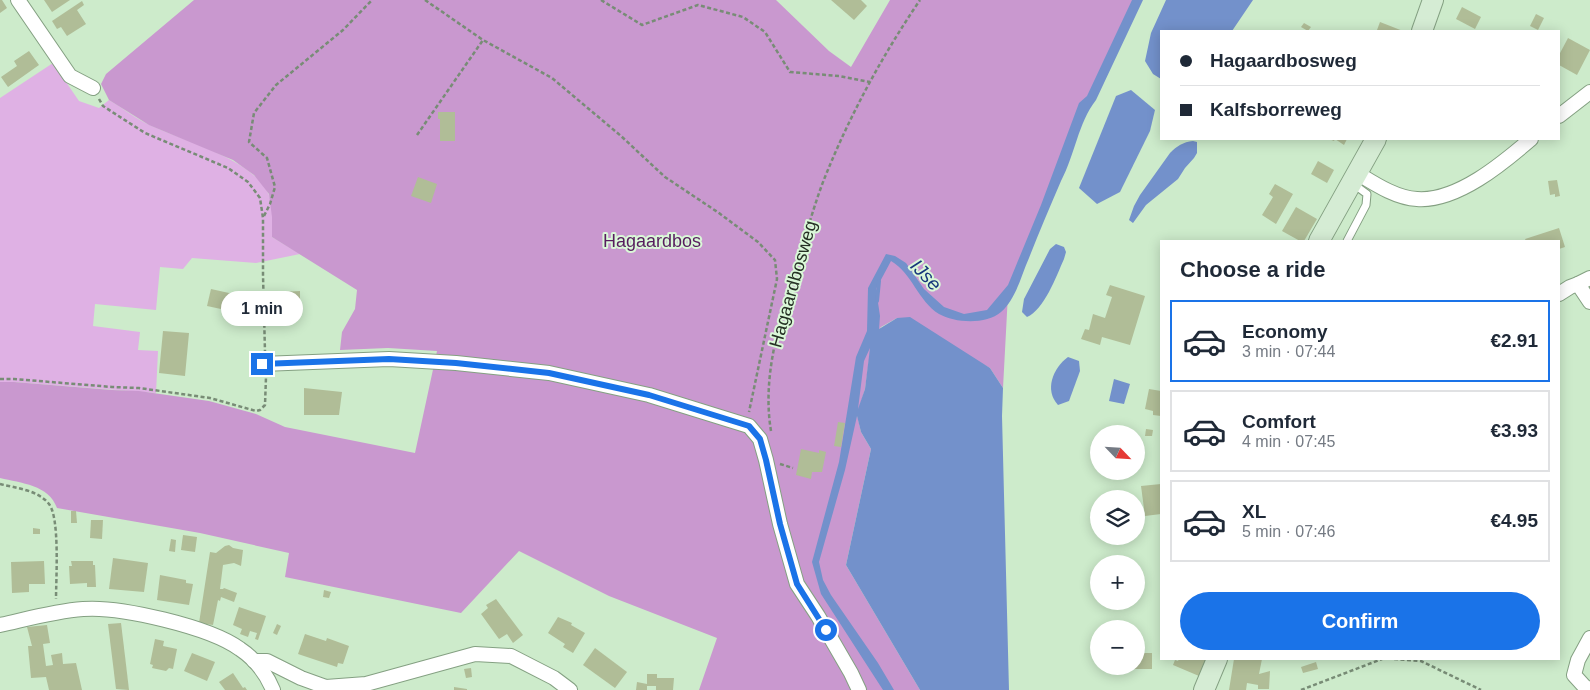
<!DOCTYPE html>
<html lang="en">
<head>
<meta charset="utf-8">
<style>
  :root { --surface:#fff; --page:#f2f2f3; --text:#1f2937; --muted:#747a83; --line:#e0e1e3; --accent:#1a73e8 }
  body { margin:0; font-family:Helvetica,sans-serif; background:var(--page); color:var(--text); height:100vh; display:flex; flex-direction:column; font-size:19px; white-space:nowrap }
  * { box-sizing:border-box; margin:0 }
  p { font-size:16px; color:var(--muted) }
  .icon { flex:none; width:28px; height:28px; fill:none; stroke:currentColor; stroke-width:2; stroke-linecap:round; stroke-linejoin:round }
  .map { position:relative; flex:1; overflow:hidden }
  .panel { position:absolute; left:1160px; top:240px; width:400px; height:420px; display:flex; flex-direction:column; background:var(--surface); border-radius:0px; box-shadow:0 2px 12px #0003 }
  .panel>* { flex:none }
  .guide { position:absolute; left:1160px; top:30px; width:400px; height:110px; border-radius:0px; box-shadow:0 2px 12px #0003; display:grid; align-content:center; height:110px; padding:0 20px; background:var(--surface) }
  .needle { width:32px; rotate:115deg }
  .tools { position:absolute; left:1090px; top:425px; display:grid; gap:10px }
  .tools a { display:grid; place-items:center; width:55px; height:55px; border-radius:50%; background:var(--surface); box-shadow:0 2px 12px #0003; font-size:25px }
  .end { position:absolute; width:22px; height:22px; margin:-11px; border:6px solid #1a73e8; background:#fff; box-shadow:0 0 0 2px #fff }
  .from { border-radius:50% }
  .bubble { position:absolute; height:35px; border-radius:18px; background:var(--surface); box-shadow:0 2px 12px #0003; font-size:16px; font-weight:700; line-height:35px; text-align:center }
  .guide b { display:flex; align-items:center; gap:18px; height:48px; font-size:19px }
  .guide b+b { border-top:1px solid var(--line) }
  .guide i { width:12px; height:12px; background:var(--text) }
  ul { padding:0; list-style:none }
  li { display:flex; align-items:center; gap:15px; height:82px; margin:0 10px 8px; padding:0 10px; border:2px solid var(--line); border-radius:0px }
  li div { flex:1 }
  li b { display:block; font-size:19px }
  li em { font-style:normal; font-weight:700 }
  li.selected { border-color:var(--accent) }
  li>.icon { width:45px; height:45px; stroke-width:1.5 }
  h2 { padding:0 20px; font-size:22px; line-height:60px }
  .button { display:flex; gap:10px; margin-top:auto; padding:10px 20px }
  .button a { flex:1; height:58px; border-radius:30px; background:var(--accent); color:#fff; font-size:20px; font-weight:700; line-height:58px; text-align:center }
  .map>svg:first-child { display:block }
  .green { fill:#dfb1e4 }
  .forest { fill:#c998cf }
  .water { fill:#7391cb; fill-rule:evenodd }
  .lines { fill:none; stroke-linecap:round; stroke-linejoin:round }
  .stream { stroke:#7391cb; stroke-width:4 }
  .building { fill:#b0bd97 }
  .lane-casing { stroke:#84a082; stroke-width:9 }
  .street-casing { stroke:#84a082; stroke-width:16 }
  .secondary-casing { stroke:#84a082; stroke-width:22 }
  .path { stroke:#788c76; stroke-width:2.5; stroke-dasharray:4 2.5; stroke-linecap:butt }
  .lane { stroke:#fff; stroke-width:7 }
  .street { stroke:#fff; stroke-width:14 }
  .secondary { stroke:#d5ecd4; stroke-width:20 }
  .route { stroke:#1a73e8; stroke-width:6 }
  .labels { text-anchor:middle; dominant-baseline:central; stroke-width:4; stroke-linejoin:round; paint-order:stroke }
  .park-label { font-size:18px; fill:#571c5e; stroke:#daf8d8 }
  .street-label { font-size:18px; fill:#263125; stroke:#daf8d8 }
  .water-label { font-size:19px; font-style:italic; fill:#16367b; stroke:#daf8d8 }
</style>
</head>
<body>
<div class="map">
<svg width="1590" height="690" viewBox="0 0 1590 690">
  <rect width="100%" height="100%" fill="#cdebcb"/>
  <path class="green" d="M53,63L79,101L99,108L109,100C123,108 137,120 152,126C184,141 255,160 269,195C274,208 272,224 272,237L300,254L256,263L192,258L183,269L160,267L156,310L95,304L93,326L140,332L138,350L158,351L156,393L14,382H0V98Z"/>
  <path class="forest" d="M194,0H776L829,51L851,67L890,0H1140L1068,151L1008,294L1003,388L990,368L897,318L881,327L872,339L865,389L857,415L861,432L871,449L846,565L920,690H699L717,638L609,596L519,551L461,613L285,577L289,553L200,533L57,508C49,485 21,483 0,478V382H14L112,390L139,391L209,401L256,414L285,427L415,453L437,351L388,348L340,350L342,332L355,309L357,290L272,237V217L269,194L254,175L233,160L149,125L109,100L101,84L106,74Z"/>
  <g class="water">
    <path d="M1132,0H1143L1096,100C1078,123 1075,155 1061,181C1050,207 1039,232 1029,258C1021,276 1016,299 1001,312C986,325 955,323 939,314C918,301 912,273 891,261L876,289L880,316L879,329L897,318L910,317L990,368L1003,388L1002,416L1009,690H920L846,565L871,449L861,432L857,416L845,470L819,562L823,580L831,595L878,663L894,690H883L821,594L812,562L839,462L856,357L867,331L868,288L886,254L895,256L906,263L924,289L944,307L964,314L987,310L1008,285L1041,205L1079,103L1087,96ZM870,348L865,389L858,409L864,361Z"/>
    <path d="M1166,0H1253L1232,31H1161V79L1153,74L1145,61L1151,33Z"/>
    <path d="M1131,90L1155,110L1150,131L1120,192L1097,204L1079,188L1116,96Z"/>
    <path d="M1193,141L1197,142V153L1194,158L1185,168L1178,179L1146,205L1133,223L1129,220L1134,206L1140,195L1170,153C1177,146 1183,142 1193,141Z"/>
    <path d="M1056,244L1064,247L1066,252L1064,259C1056,277 1044,310 1027,317L1022,312L1024,299L1050,249Z"/>
    <path d="M1068,357L1079,361L1080,371L1069,401L1058,405C1044,390 1053,368 1068,357Z"/>
    <path d="M1114,379L1130,384L1124,404L1109,401Z"/>
  </g>
  <g class="lines">
    <path class="stream" d="M877,301L879,281"/>
  </g>
  <g class="building">
    <path d="M0,0H2L7,8L0,13Z"/>
    <path d="M44,0H70L52,12Z"/>
    <path d="M831,0H861L867,6L854,20Z"/>
    <path d="M82,1L84,5L77,10L86,24L67,36L61,27L57,29L52,21Z"/>
    <path d="M1462,7L1481,17L1475,29L1456,19Z"/>
    <path d="M1536,14L1544,18L1538,30L1530,26Z"/>
    <path d="M1380,22L1403,31L1377,30Z"/>
    <path d="M1304,23L1311,27L1308,31L1301,27Z"/>
    <path d="M1568,38L1590,50L1577,75L1559,65V55Z"/>
    <path d="M29,51L39,65L8,87L1,77L17,66L14,61Z"/>
    <path d="M438,112H455V141H440V119H438Z"/>
    <path d="M1329,139H1347L1344,145L1335,139L1334,141Z"/>
    <path d="M1318,161L1334,170L1327,183L1311,174Z"/>
    <path d="M418,177L437,184L431,203L411,196Z"/>
    <path d="M1557,180L1560,196L1555,197V194L1550,195L1548,181Z"/>
    <path d="M1275,184L1293,194L1276,224L1262,215L1273,197L1269,194Z"/>
    <path d="M1296,207L1317,219L1304,241H1300L1282,231Z"/>
    <path d="M1559,228L1565,247L1559,249V241H1526L1525,239Z"/>
    <path d="M1110,285L1145,296L1130,345L1102,337L1100,345L1081,339L1085,329L1089,330L1093,314L1105,318L1112,297L1106,295Z"/>
    <path d="M211,289L238,295L235,312L207,306Z"/>
    <path d="M300,291V315L281,316V292Z"/>
    <path d="M163,331L189,333L185,376L159,373Z"/>
    <path d="M304,388L342,392L339,415H304Z"/>
    <path d="M1149,389L1161,391V416L1153,415V411L1145,409Z"/>
    <path d="M838,422L845,423L841,447L834,446Z"/>
    <path d="M1146,429L1153,430L1152,436H1145Z"/>
    <path d="M801,449L819,453V450L826,452L822,472H812L811,479L796,475Z"/>
    <path d="M1161,484V514L1145,516L1141,486Z"/>
    <path d="M71,511H76L77,523H71Z"/>
    <path d="M91,520H103L102,539L90,538Z"/>
    <path d="M33,528L40,529V534H33Z"/>
    <path d="M183,535L197,537L195,552L181,550Z"/>
    <path d="M171,539L176,540L175,552L169,551Z"/>
    <path d="M229,545L233,548L243,550L241,566L234,563L223,565L220,589H223L224,588L237,593L234,602L221,597L220,601L218,600L213,625L199,623L210,552L216,553L225,546Z"/>
    <path d="M113,558L148,563L144,592L109,589Z"/>
    <path d="M44,561L45,584H29V592L12,593L11,562Z"/>
    <path d="M71,561H93V565H95L96,587H87V583L70,584L69,566H72Z"/>
    <path d="M160,575L186,580V583L193,584L189,605L157,600Z"/>
    <path d="M324,590L331,592L329,598L323,597Z"/>
    <path d="M496,599L523,635L513,643L507,634L499,639L481,614L488,608L486,605Z"/>
    <path d="M239,607L266,616L258,640L255,639L257,633L250,631L248,637L240,634L242,629L233,625Z"/>
    <path d="M558,617L572,623L571,625L585,633L573,653L563,647L565,644L548,633Z"/>
    <path d="M121,623L125,656L129,690L116,689L108,624Z"/>
    <path d="M277,624L281,626L277,635L273,633Z"/>
    <path d="M47,625L50,643L43,644L46,666L53,665L51,655L62,653L63,664L76,663L82,690H49L46,677L31,678L28,646H32L27,627Z"/>
    <path d="M305,634L326,641L327,638L349,646L343,664L338,663L337,667L298,654Z"/>
    <path d="M155,639L164,641L163,646L177,649L173,669L169,668L166,671L152,668L153,665L150,664Z"/>
    <path d="M595,648L627,672L615,688L583,665Z"/>
    <path d="M192,653L215,662L207,681L184,671Z"/>
    <path d="M1136,653H1152V669H1128V666H1136Z"/>
    <path d="M1179,659H1207L1199,676L1173,665L1175,660L1178,661Z"/>
    <path d="M1234,659H1262L1259,674L1270,671L1269,689H1258V685L1247,683L1246,690H1229Z"/>
    <path d="M1316,662L1318,669L1303,673L1301,667Z"/>
    <path d="M471,668L472,677L466,678L464,669Z"/>
    <path d="M233,673L243,688L245,687L247,690H225L219,682Z"/>
    <path d="M647,674H657V678H674L673,690H656V686H647V690H636L637,682L647,684Z"/>
    <path d="M454,687L467,689V690H454Z"/>
  </g>
  <g class="lines">
    <defs>
      <path id="lane" d="M1347,241L1366,205L1367,194L1352,183"/>
      <g id="street">
        <path d="M18,0L70,76L93,88"/>
        <path d="M1559,116L1590,92"/>
        <path d="M1357,173C1375,184 1396,198 1417,199C1457,202 1503,163 1531,139"/>
        <path d="M1578,284L1590,278"/>
        <path d="M1559,294L1570,287L1578,284L1590,302"/>
        <path d="M262,364L389,359L456,363L549,373L649,395L749,426L760,439L766,460L780,524L797,584L818,616L851,673L859,690"/>
        <path d="M0,625C27,619 55,611 83,609C120,606 210,627 240,649C255,659 266,673 273,690"/>
        <path d="M254,661H267L301,678L326,687L366,684L475,654L511,656L554,678L570,690"/>
        <path d="M1590,690L1584,686L1574,675L1578,660L1590,638"/>
      </g>
      <g id="secondary">
        <path d="M1422,31L1433,0"/>
        <path d="M1319,241L1376,139"/>
        <path d="M1204,690L1217,659"/>
      </g>
    </defs>
    <use href="#lane" class="lane-casing"/>
    <use href="#street" class="street-casing"/>
    <use href="#secondary" class="secondary-casing"/>
    <g class="path">
      <path d="M425,0L483,40L552,78L621,136L665,177L719,213L758,242L775,260L777,279L749,412"/>
      <path d="M601,0L642,25L698,5L743,17L765,32L790,72L839,76L870,82"/>
      <path d="M99,99L103,106L145,133L228,168L248,182L260,198L263,218V275L265,352"/>
      <path d="M417,135L483,40"/>
      <path d="M264,216L270,204L275,187L267,158L249,142L254,113L276,85L343,30L372,0"/>
      <path d="M0,379H14L112,387L139,388L210,398L256,411L260,410L265,405L266,377"/>
      <path d="M771,431C762,377 779,323 795,271C805,240 813,207 825,177C850,115 882,56 920,0"/>
      <path d="M780,464L793,468"/>
      <path d="M0,484C16,488 38,490 49,504C60,518 56,579 56,599"/>
      <path d="M1394,659L1421,661L1481,690"/>
      <path d="M1301,690L1382,659"/>
    </g>
    <use href="#lane" class="lane"/>
    <use href="#street" class="street"/>
    <use href="#secondary" class="secondary"/>
  </g>
  <g class="lines">
    <path class="route" d="M262,364L389,359L456,363L549,373L649,395L749,426L760,439L766,460L780,524L797,584L826,630"/>
  </g>
  <g class="labels">
    <g class="park-label">
      <text x="652" y="241">Hagaardbos</text>
    </g>
    <g class="street-label">
      <text transform="translate(793 284) rotate(-74)">Hagaardbosweg</text>
    </g>
    <g class="water-label">
      <text transform="translate(926 275) rotate(46)">IJse</text>
    </g>
  </g>
</svg>
<div class="tools">
<a><svg class="needle" viewBox="-14 -14 28 28"><path d="M0-13l5 13h-10z" fill="#e53935"/><path d="M0 13l5-13h-10z" fill="#747a83"/></svg></a>
<a><svg class="icon" aria-label="layers" viewBox="0 0 24 24"><path d="M12 4l9 5-9 5-9-5zM3 14l9 5 9-5"/></svg></a>
<a>+</a>
<a>−</a>
</div>
<i class="end from" style="left:826px;top:630px"></i>
<i class="end" style="left:262px;top:364px"></i>
<div class="bubble" style="left:221px;top:291px;width:82px">1 min</div>
<div class="guide">
<b><i class="from"></i>Hagaardbosweg</b>
<b><i></i>Kalfsborreweg</b>
</div>
<section class="panel">
<h2>Choose a ride</h2>
<ul>
<li class="selected"><svg class="icon" aria-label="car" viewBox="0 0 24 24"><path d="M5 17H2v-5l4-1 3-4h7l3 4 3 1v5h-3M9 17h6M6 11h13"/><circle cx="7" cy="17" r="2"/><circle cx="17" cy="17" r="2"/></svg><div><b>Economy</b><p>3 min · 07:44</p></div><em>€2.91</em></li>
<li><svg class="icon" aria-label="car" viewBox="0 0 24 24"><path d="M5 17H2v-5l4-1 3-4h7l3 4 3 1v5h-3M9 17h6M6 11h13"/><circle cx="7" cy="17" r="2"/><circle cx="17" cy="17" r="2"/></svg><div><b>Comfort</b><p>4 min · 07:45</p></div><em>€3.93</em></li>
<li><svg class="icon" aria-label="car" viewBox="0 0 24 24"><path d="M5 17H2v-5l4-1 3-4h7l3 4 3 1v5h-3M9 17h6M6 11h13"/><circle cx="7" cy="17" r="2"/><circle cx="17" cy="17" r="2"/></svg><div><b>XL</b><p>5 min · 07:46</p></div><em>€4.95</em></li>
</ul>
<div class="button"><a>Confirm</a></div>
</section>
</div>
</body>
</html>
